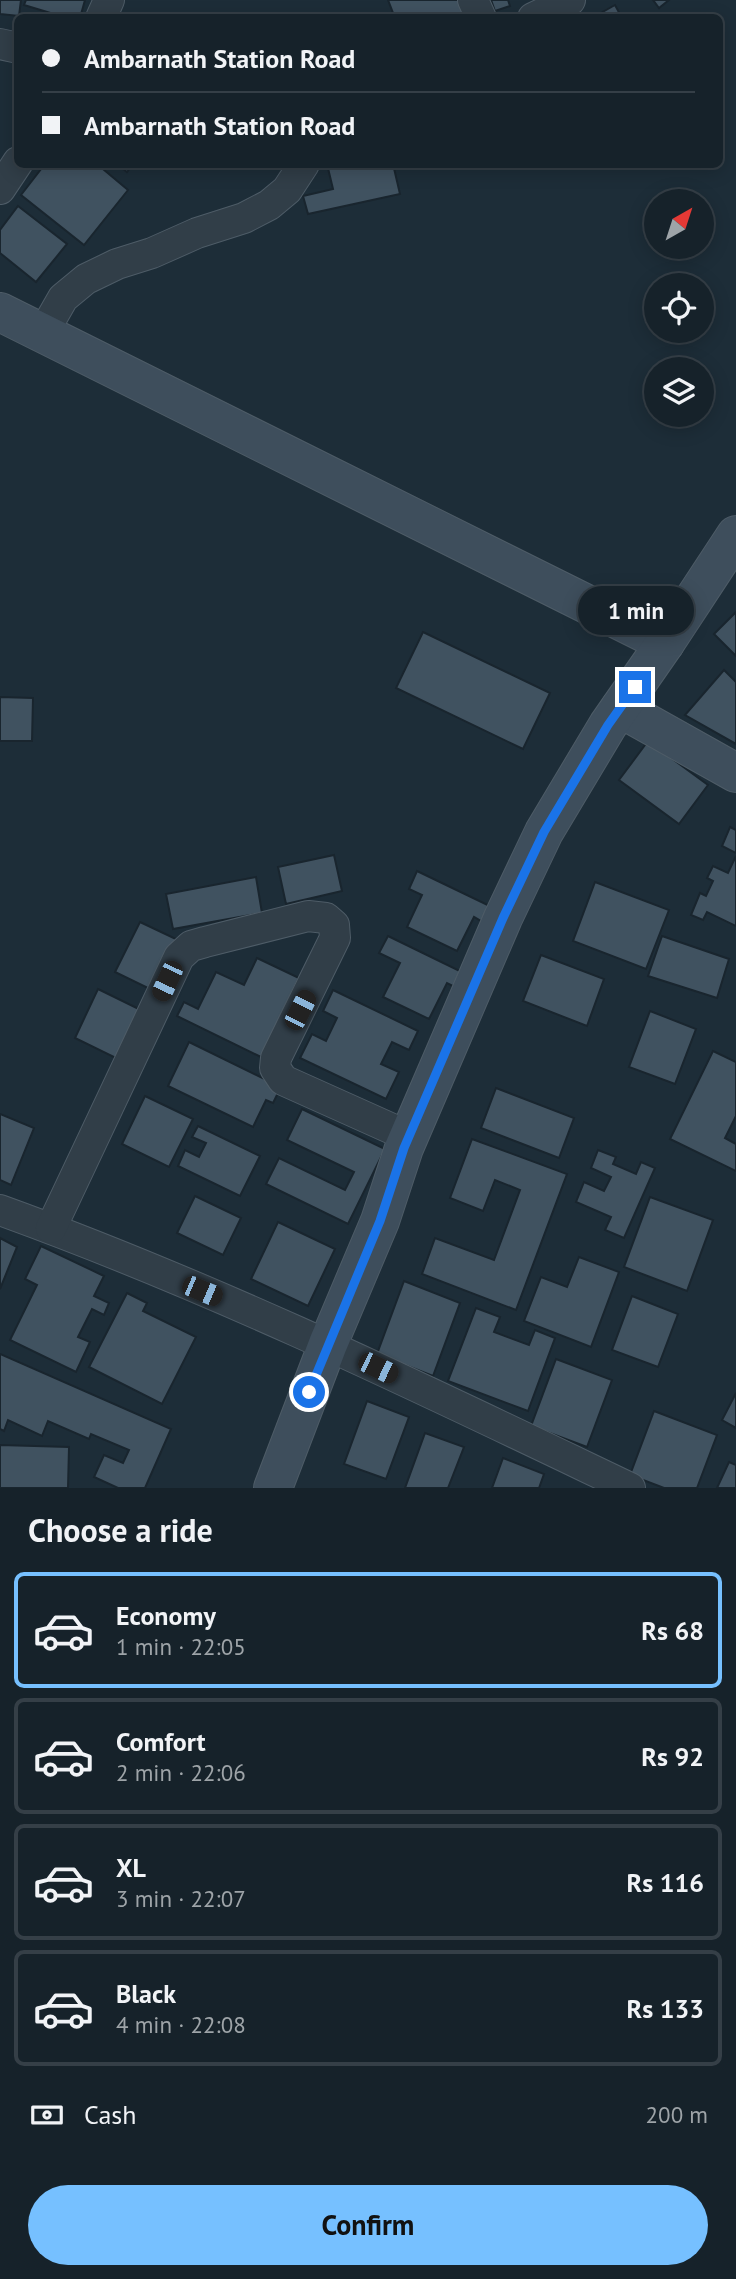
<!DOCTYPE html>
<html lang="en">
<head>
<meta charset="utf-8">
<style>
  :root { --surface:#16222a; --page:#232f36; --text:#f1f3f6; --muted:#9ea4a8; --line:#353f47; --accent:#76c0ff }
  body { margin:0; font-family:"PT Sans",sans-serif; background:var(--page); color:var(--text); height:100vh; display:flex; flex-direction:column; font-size:26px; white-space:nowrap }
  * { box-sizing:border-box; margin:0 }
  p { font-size:23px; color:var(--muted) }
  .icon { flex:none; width:38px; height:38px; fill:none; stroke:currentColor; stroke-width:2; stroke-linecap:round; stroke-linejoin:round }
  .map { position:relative; height:1488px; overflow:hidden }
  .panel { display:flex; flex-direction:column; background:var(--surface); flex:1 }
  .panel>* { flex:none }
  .top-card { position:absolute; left:14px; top:14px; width:709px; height:154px; border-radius:10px; box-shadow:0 4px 18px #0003,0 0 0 2px var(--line); display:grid; align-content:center; height:154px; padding:0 28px; background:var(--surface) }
  .needle { width:46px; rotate:39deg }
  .tools { position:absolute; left:644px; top:189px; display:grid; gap:14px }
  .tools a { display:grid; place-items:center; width:70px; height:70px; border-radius:50%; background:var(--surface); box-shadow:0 4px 18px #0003,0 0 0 2px var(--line); font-size:35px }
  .end { position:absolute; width:32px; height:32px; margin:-16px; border:9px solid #1a73e8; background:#fff; box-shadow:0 0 0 4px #fff }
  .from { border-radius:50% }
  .bubble { position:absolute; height:49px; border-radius:24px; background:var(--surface); box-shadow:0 4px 18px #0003,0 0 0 2px var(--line); font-size:23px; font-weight:800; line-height:49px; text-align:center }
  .car { position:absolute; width:21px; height:42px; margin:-21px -10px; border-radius:9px; box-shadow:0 0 5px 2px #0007; background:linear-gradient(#222 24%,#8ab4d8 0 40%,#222 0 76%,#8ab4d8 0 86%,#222 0) }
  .top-card b { display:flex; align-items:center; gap:24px; height:66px; font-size:26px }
  .top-card b+b { border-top:2px solid var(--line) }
  .top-card i { width:18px; height:18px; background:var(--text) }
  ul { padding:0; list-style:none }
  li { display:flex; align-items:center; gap:21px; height:116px; margin:0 14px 10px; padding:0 14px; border:4px solid var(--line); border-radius:10px }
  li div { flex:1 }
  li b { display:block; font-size:26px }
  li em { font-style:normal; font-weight:800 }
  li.active { border-color:var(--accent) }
  li>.icon { width:63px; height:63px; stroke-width:1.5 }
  h2 { padding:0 28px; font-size:32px; line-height:84px }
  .pay { display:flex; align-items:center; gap:18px; height:77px; padding:0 28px; font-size:26px }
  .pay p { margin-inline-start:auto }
  .cta { display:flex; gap:14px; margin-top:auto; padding:14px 28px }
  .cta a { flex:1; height:80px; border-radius:42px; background:var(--accent); color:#111; font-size:28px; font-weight:800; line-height:80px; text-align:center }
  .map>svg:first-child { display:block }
  .building { fill:#405260; stroke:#19252e; stroke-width:2 }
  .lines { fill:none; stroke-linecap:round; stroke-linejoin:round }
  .street-casing { stroke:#4e5c67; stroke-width:32 }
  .secondary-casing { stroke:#4e5c67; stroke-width:40 }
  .street { stroke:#313e48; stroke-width:30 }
  .secondary { stroke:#3e4e5c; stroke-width:38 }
  .route { stroke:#1a73e8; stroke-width:9 }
</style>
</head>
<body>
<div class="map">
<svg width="736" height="1488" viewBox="0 0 736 1488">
  <rect width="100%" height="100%" fill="#1d2d38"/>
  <g class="building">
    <path d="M0,0H21L19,16L0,14Z"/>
    <path d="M26,0H85L80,18H67L24,5Z"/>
    <path d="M388,0H460L467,18H395Z"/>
    <path d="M491,0H508L510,6L495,11Z"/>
    <path d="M653,0H669L659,8Z"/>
    <path d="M615,5L622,18H592Z"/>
    <path d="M45,164H97L128,190L84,245L21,195Z"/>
    <path d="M117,164H133L127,172Z"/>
    <path d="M327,164H393L400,194L308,214L303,196L333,189Z"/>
    <path d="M18,206L67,244L36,282L0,253V230Z"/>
    <path d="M736,612V656L714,634Z"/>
    <path d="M423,632L550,693L523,749L396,688Z"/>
    <path d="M724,670L736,682V744L685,715Z"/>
    <path d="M0,697L33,698L32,741H0Z"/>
    <path d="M648,741L708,785L679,824L619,780Z"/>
    <path d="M730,827L736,830V853L722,846Z"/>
    <path d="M334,855L342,891L286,904L278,867Z"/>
    <path d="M736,856V926L707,912L703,920L691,915L700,893L706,896L713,881L707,878L713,866L728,873Z"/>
    <path d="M417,871L496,909L488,925L474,917L457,951L407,927L422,895L409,889Z"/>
    <path d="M256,877L262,913L173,929L166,894Z"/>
    <path d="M595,882L669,910L646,969L573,941Z"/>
    <path d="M140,922L178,940L154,991L115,972Z"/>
    <path d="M388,936L468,975L461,990L447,983L429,1019L383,997L400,963L379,953Z"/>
    <path d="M662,936L729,959L717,998L648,976Z"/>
    <path d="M541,955L604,979L587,1026L523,1001Z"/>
    <path d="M257,958L299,978L261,1057L177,1016L184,1002L198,1009L216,972L244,985Z"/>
    <path d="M98,989L149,1014L126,1063L75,1038Z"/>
    <path d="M333,990L418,1031L409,1050L392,1042L381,1064L399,1072L386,1099L300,1058L312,1034L326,1041L337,1018L323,1011Z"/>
    <path d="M650,1011L696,1029L675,1084L629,1067Z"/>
    <path d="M189,1042L281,1087L273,1103L266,1100L253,1127L168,1086Z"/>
    <path d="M713,1051L736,1062V1116L725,1138L736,1144V1171L670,1139Z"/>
    <path d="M496,1088L574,1118L559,1158L481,1128Z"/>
    <path d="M145,1096L193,1119L169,1167L122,1144Z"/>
    <path d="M302,1109L385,1149L348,1224L266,1184L279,1158L345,1190L354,1172L287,1140Z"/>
    <path d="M0,1114L34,1128L11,1185L0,1180Z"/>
    <path d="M198,1126L260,1156L240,1196L178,1166L185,1150L199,1157L206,1143L192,1137Z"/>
    <path d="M472,1139L567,1174L516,1310L422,1274L435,1238L494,1260L520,1190L495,1180L483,1211L450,1198Z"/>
    <path d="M598,1150L616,1157L613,1164L636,1174L641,1162L655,1168L624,1238L605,1230L611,1217L576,1202L584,1182L604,1191L611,1177L591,1168Z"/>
    <path d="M195,1196L241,1218L223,1255L177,1233Z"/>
    <path d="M650,1197L713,1220L687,1291L624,1267Z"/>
    <path d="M278,1222L335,1249L308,1306L251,1279Z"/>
    <path d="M0,1238L17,1247L0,1289Z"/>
    <path d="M41,1246L104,1276L94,1296L109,1303L104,1315L92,1309L78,1337L90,1342L76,1372L10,1340L37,1285L25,1279Z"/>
    <path d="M579,1257L619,1272L591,1347L524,1321L541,1277L567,1287Z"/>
    <path d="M404,1281L460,1303L433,1376L377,1354Z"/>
    <path d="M127,1293L147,1303L143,1311L196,1337L162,1404L89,1367Z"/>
    <path d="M632,1296L678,1314L658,1367L612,1350Z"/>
    <path d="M476,1308L500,1317L494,1332L529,1345L535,1330L555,1338L528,1411L448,1381Z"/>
    <path d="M0,1354L171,1429L145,1488H118L94,1477L104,1455L123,1463L129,1450L91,1434L89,1439L48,1421L42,1436L8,1420L4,1431L0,1429Z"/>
    <path d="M556,1359L612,1380L587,1447L531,1426Z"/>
    <path d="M736,1393V1428L722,1420Z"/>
    <path d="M367,1401L409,1417L386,1479L344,1464Z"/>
    <path d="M654,1411L717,1435L697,1488H664L630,1475Z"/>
    <path d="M425,1433L464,1447L448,1488H405Z"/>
    <path d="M0,1445L69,1447L68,1488H0Z"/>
    <path d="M503,1458L544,1474L539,1488H492Z"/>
    <path d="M729,1462L736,1465V1488H717Z"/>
  </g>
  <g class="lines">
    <defs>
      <g id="street">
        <path d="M473,0L481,18"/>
        <path d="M101,18L109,0"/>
        <path d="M533,18L570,0"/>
        <path d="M0,44L18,48"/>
        <path d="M0,189L18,162"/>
        <path d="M43,333L63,298L86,279L117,264L152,253L197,233L244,218L269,205L287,190L304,164"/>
        <path d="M0,1210C216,1288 423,1389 630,1488"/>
        <path d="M51,1228L179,957L191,946L205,942L308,916L326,918L334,925L335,938L276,1058L275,1068L283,1080L410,1137"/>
      </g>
      <g id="secondary">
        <path d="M0,312L665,643"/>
        <path d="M620,708L736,773"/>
        <path d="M273,1488L328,1344L380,1221L404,1148L503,918L544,832L608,725L665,643L736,535"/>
      </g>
    </defs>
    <use href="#street" class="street-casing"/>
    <use href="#secondary" class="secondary-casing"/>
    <use href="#street" class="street"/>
    <use href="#secondary" class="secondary"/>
  </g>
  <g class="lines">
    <path class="route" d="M309,1392L380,1221L404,1148L503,918L544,832L608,725L635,687"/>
  </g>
</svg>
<div class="tools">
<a><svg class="needle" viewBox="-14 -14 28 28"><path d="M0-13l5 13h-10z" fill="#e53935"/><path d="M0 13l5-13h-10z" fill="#9ea4a8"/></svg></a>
<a><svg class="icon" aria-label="locate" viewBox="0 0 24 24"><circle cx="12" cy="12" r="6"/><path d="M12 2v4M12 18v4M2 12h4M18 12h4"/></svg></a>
<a><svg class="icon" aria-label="layers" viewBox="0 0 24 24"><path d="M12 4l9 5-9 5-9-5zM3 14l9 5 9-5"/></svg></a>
</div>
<i class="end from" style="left:309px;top:1392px"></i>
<i class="end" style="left:635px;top:687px"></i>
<div class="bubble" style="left:578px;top:586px;width:116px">1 min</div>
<i class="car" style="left:167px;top:981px;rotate:205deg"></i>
<i class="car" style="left:300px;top:1010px;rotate:27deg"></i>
<i class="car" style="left:202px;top:1291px;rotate:113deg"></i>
<i class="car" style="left:378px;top:1368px;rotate:116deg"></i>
<div class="top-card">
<b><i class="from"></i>Ambarnath Station Road</b>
<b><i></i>Ambarnath Station Road</b>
</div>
</div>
<section class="panel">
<h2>Choose a ride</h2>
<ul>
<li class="active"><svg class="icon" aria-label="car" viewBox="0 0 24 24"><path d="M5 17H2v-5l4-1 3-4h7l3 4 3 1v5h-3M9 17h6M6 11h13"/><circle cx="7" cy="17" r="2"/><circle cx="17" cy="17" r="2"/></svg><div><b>Economy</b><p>1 min · 22:05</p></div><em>Rs 68</em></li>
<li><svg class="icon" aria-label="car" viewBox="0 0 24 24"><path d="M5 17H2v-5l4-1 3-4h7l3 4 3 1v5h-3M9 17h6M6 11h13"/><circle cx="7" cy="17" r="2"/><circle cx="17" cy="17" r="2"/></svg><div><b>Comfort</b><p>2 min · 22:06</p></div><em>Rs 92</em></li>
<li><svg class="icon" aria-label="car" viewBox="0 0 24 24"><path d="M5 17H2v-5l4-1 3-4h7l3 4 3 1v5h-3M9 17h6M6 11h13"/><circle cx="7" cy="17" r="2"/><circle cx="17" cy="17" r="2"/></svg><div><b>XL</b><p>3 min · 22:07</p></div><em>Rs 116</em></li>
<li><svg class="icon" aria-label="car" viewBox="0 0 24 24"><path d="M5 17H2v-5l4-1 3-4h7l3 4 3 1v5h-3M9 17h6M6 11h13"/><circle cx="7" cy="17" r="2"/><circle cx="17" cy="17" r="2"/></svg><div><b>Black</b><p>4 min · 22:08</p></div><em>Rs 133</em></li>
</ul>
<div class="pay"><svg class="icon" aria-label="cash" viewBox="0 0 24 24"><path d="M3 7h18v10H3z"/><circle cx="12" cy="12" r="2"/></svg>Cash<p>200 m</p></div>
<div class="cta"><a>Confirm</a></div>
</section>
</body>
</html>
